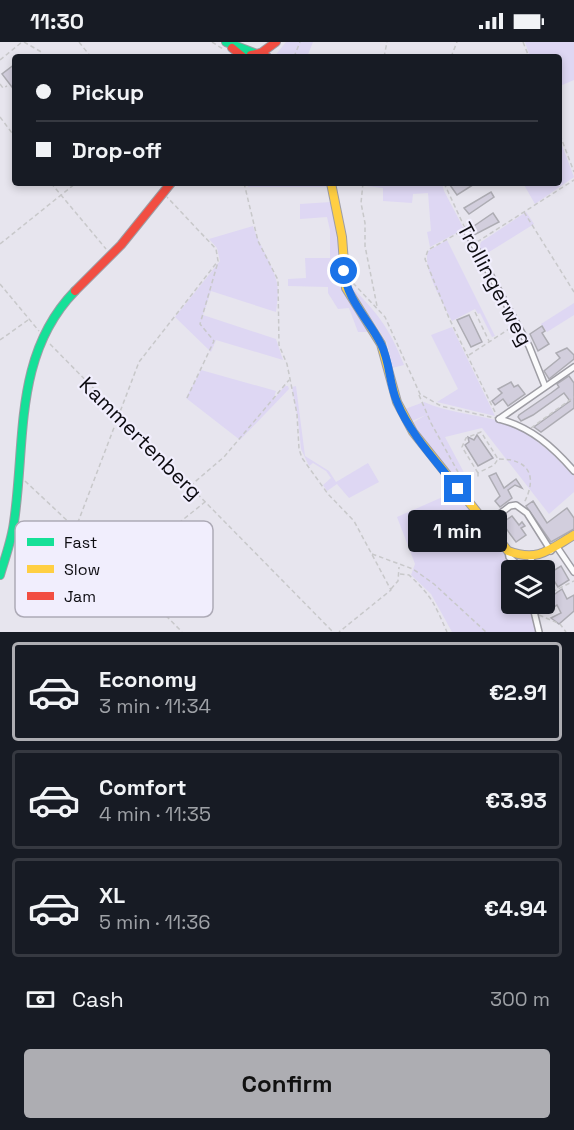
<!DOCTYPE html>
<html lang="en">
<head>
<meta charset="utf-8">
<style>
  :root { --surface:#171b24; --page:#242831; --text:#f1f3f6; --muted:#9ea1a6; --line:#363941; --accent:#adadb2 }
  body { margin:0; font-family:"Space Grotesk",sans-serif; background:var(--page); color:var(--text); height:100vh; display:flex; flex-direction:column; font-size:22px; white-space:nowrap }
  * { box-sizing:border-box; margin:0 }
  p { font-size:20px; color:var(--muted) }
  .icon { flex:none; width:33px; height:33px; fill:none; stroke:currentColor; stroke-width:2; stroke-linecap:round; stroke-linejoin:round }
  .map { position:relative; height:590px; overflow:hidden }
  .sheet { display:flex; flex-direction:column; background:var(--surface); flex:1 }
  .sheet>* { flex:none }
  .guide { position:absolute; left:12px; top:12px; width:550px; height:132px; border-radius:6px; box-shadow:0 3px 9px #0003; display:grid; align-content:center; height:132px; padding:0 24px; background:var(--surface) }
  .buttons { position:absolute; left:501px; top:518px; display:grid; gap:12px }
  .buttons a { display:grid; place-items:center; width:54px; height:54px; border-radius:6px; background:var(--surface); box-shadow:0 3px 9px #0003; font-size:30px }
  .end { position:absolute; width:27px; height:27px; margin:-14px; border:8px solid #1a73e8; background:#fff; box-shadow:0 0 0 3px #fff }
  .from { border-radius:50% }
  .bubble { position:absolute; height:42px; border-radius:6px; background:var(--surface); box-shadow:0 3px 9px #0003; font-size:20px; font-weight:800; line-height:42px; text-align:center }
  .guide b { display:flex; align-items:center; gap:21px; height:57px; font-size:22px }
  .guide b+b { border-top:2px solid var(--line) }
  .guide i { width:15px; height:15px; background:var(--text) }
  ul { padding:10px 0 0; list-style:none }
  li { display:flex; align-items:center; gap:18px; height:99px; margin:0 12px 9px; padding:0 12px; border:3px solid var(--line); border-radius:6px }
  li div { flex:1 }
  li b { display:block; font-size:22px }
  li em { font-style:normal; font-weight:800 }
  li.selected { border-color:var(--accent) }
  li>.icon { width:54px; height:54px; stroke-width:1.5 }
  .pay { display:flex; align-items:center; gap:15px; height:66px; padding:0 24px; font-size:22px }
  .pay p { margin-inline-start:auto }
  .button { display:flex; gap:12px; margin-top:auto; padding:12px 24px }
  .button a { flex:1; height:69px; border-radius:6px; background:var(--accent); color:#111; font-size:24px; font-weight:800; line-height:69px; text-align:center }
  .status { display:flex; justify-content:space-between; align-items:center; height:42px; padding:0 30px; background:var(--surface); direction:ltr }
  .status svg { height:16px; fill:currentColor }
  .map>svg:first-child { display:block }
  .green { fill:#ded7f3 }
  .building { fill:#d2cedd; stroke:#adacb3; stroke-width:1.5 }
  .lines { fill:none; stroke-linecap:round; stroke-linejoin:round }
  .street-casing { stroke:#9e9da4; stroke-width:8 }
  .fast-casing { stroke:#9e9da4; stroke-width:10 }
  .slow-casing { stroke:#9e9da4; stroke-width:10 }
  .jam-casing { stroke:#9e9da4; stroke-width:10 }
  .path { stroke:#c8c8ca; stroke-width:1.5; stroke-dasharray:4.5 3; stroke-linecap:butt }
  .street { stroke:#fbfbfc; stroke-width:5 }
  .fast { stroke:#16e098; stroke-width:8 }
  .slow { stroke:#ffcf43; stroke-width:8 }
  .jam { stroke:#f24e42; stroke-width:8 }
  .route { stroke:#1a73e8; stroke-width:8 }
  .labels { text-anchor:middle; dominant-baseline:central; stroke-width:4.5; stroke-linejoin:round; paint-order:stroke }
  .street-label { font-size:21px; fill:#0d0c11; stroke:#f1eefd }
  .key { fill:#f1eefd; stroke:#adaab6; stroke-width:1.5 }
  .key-label { font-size:16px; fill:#0d0c11 }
</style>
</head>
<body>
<div class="status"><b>11:30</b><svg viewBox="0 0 49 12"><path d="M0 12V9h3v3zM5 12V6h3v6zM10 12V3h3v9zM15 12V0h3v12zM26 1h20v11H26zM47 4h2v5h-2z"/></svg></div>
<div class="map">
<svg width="574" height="590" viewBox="0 0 574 590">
  <rect width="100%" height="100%" fill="#e7e5ee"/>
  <g class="green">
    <path d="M286,0H313L307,15H274Z"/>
    <path d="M525,0H574V38L560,44V15H530Z"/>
    <path d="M560,98L574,135L535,162L523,141H560Z"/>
    <path d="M247,141H326L327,145H248Z"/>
    <path d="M366,141H442L444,149L464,187L430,205L427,190L431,189L428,151L413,152L412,161L383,159V146L366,144Z"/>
    <path d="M331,160L339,200V238L342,249L369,290H358L349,266L338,267L328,251V245L288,244V237L306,236L305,216H330V188L327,175L300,177V162Z"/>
    <path d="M526,170L534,182L481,215L478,209L481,200Z"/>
    <path d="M253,184C259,204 273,222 277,241C279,251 277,261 276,270L211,249L203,273L276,297L283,318L216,298L211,310L175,275L220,219L217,206L209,197Z"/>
    <path d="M447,198L495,294L492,295L480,271L478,272L475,267L452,279C444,263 422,226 428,209Z"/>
    <path d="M350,243C378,272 389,285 404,323L392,326L387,301Z"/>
    <path d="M574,261V273L547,290L541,282Z"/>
    <path d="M452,285L495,374L437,360L458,347L431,293Z"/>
    <path d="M201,328L276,349L273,358L285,344H288L289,347L240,398L186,356Z"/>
    <path d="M296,344L305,414L329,429L336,440L368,421L379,440L349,456L337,442L327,449L323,443L331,436L326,429L313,421L309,424L301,407L298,377L292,345Z"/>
    <path d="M424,360C447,370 471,372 496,378C528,387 552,410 574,434V450L549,472L482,386L445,395L468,438L464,440L474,457L471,460L412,381L426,373L412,379L405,367Z"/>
    <path d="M454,450L504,511L505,515L522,528H512V561H531L538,590H452L431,552L411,533L415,522L397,475Z"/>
  </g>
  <g class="building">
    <path d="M15,22V49L2,32Z"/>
    <path d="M452,141H476L457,153L450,143Z"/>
    <path d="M491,150L494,155L469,172L464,166Z"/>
    <path d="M493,171L499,180L474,193L472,189L475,187L474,184Z"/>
    <path d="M469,273L482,300L471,305L457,278Z"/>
    <path d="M542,284L545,289L542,291L549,302L538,309L530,292Z"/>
    <path d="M567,306L574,313V317L549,337L544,329L560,316L556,311Z"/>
    <path d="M569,334L574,341V366L541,390L534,385L570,359L564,351L533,373L521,379L518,375L519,373L551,351L559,345L557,342Z"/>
    <path d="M511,340L514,345L518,343L525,352L508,364L503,357L495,363L492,359L502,351L498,347Z"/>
    <path d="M477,393L493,416L478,424L465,403L469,400L468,395L474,398Z"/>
    <path d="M496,431L504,446L516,437L522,446L515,443L508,448L512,456L500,465L495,459L500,454L489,434Z"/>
    <path d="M533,459L547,481L567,466L574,476V487L551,500L526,464Z"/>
    <path d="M512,474L519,483L522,480L525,484L521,486L526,493L516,500L502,481Z"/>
    <path d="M543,519L550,531L561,524L569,538L558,545L551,534L544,538V528H541L538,521Z"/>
    <path d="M562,547L567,557L574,553V569L559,582L551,576L561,571L557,563L544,571L538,564Z"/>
  </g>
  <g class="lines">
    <defs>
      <g id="street">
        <path d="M466,188L529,304L545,344"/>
        <path d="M499,377C531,385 553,405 574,429"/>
        <path d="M499,377L574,325"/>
        <path d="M485,483L510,464L516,463L527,471L551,509"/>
        <path d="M557,505L574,530"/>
        <path d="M508,509L509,515L524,528"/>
        <path d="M530,515L536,528"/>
        <path d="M544,544L549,552"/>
        <path d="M532,561L539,590"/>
      </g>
      <g id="fast">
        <path d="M226,0L254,11"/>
        <path d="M0,533C5,516 12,497 14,480C26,399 13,313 75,249"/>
      </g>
      <path id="slow" d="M331,141L342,195L346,246L381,302L397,360L413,390L508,509C538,520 549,508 574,493"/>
      <g id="jam">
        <path d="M232,6L243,15"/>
        <path d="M261,11L276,0"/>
        <path d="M251,13L261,11L267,15"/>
        <path d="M75,249L121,203L171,141"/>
      </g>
    </defs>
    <use href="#street" class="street-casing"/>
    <use href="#fast" class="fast-casing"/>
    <use href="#slow" class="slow-casing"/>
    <use href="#jam" class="jam-casing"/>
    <g class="path">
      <path d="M24,0L43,11"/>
      <path d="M79,0L91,15"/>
      <path d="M212,0L223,7"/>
      <path d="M523,0L529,15"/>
      <path d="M294,15L300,0"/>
      <path d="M384,15L387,0"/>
      <path d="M451,15L457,0"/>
      <path d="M0,18L22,0"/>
      <path d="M0,42L3,46L7,44"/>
      <path d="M0,75L15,95"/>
      <path d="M560,93L574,130"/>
      <path d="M51,141L106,207"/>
      <path d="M244,141L258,199L278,238L279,303L287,322L297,372L299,407L302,416L328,452L354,479L391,548L339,590"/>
      <path d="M363,141L361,161L365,181V204L377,264"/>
      <path d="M444,141L464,184"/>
      <path d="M524,170L574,250"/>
      <path d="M460,190L428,208L425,217L449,276L496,372"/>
      <path d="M477,200L574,138"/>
      <path d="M0,202L76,141"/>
      <path d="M353,241L385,275L420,352L441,364L495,376"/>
      <path d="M0,242L39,289"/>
      <path d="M475,270L489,299"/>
      <path d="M0,298L28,278"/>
      <path d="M50,302L333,590"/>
      <path d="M469,313L512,285"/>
      <path d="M419,353L431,381L469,450"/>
      <path d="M187,356L214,299L200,282L218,220"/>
      <path d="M531,386L574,355"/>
      <path d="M499,417C531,417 537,436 524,461"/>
      <path d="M478,431L462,405L466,396L481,390L498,417L494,423L478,431V435"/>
      <path d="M25,439L139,546L182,590"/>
      <path d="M190,444L224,415L289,338"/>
      <path d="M75,488L139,320L218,219L216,207L167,155"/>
      <path d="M372,512L413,527L434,542L486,590"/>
      <path d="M120,528L205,460"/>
      <path d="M400,532L409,533C432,554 435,563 447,590"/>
      <path d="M391,547L398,539L399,525"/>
      <path d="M552,550L574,539"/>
      <path d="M539,573L560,582L566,590"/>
    </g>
    <use href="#street" class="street"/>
    <use href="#fast" class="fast"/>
    <use href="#slow" class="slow"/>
    <use href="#jam" class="jam"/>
  </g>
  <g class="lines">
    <path class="route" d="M344,229C347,259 368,276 381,302C390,320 389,341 397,360C410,392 436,419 458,447"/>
  </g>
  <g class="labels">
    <g class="street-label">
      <text transform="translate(495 242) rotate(62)">Trollingerweg</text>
      <text transform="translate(141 396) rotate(45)">Kammertenberg</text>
    </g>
  </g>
  <rect x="15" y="479" width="198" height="96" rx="9" class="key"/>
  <rect x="27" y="496" width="27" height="8" fill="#16e098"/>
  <rect x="27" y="523" width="27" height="8" fill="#ffcf43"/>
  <rect x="27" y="550" width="27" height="8" fill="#f24e42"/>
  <g class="key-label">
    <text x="64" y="506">Fast</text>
    <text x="64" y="533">Slow</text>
    <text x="64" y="560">Jam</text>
  </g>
</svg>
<div class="buttons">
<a><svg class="icon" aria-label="layers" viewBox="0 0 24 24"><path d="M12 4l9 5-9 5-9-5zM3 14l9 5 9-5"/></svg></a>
</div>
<i class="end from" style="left:344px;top:229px"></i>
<i class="end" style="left:458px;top:447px"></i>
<div class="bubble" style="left:408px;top:468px;width:99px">1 min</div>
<div class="guide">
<b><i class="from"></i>Pickup</b>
<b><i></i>Drop-off</b>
</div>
</div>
<section class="sheet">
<ul>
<li class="selected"><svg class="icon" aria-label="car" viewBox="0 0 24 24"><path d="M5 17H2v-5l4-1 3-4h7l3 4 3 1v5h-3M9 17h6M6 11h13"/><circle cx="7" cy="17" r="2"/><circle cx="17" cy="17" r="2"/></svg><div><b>Economy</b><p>3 min · 11:34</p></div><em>€2.91</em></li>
<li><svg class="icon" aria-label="car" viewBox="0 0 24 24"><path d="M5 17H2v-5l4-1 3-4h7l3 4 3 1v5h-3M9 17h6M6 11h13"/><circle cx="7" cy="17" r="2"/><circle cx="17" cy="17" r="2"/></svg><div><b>Comfort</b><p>4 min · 11:35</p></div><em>€3.93</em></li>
<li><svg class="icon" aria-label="car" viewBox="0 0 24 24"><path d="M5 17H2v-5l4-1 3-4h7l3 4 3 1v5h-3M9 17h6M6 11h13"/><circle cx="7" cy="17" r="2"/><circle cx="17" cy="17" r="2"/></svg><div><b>XL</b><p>5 min · 11:36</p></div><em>€4.94</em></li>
</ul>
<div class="pay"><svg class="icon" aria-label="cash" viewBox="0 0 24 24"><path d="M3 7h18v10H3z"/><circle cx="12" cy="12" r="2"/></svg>Cash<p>300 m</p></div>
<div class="button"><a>Confirm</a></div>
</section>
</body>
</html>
